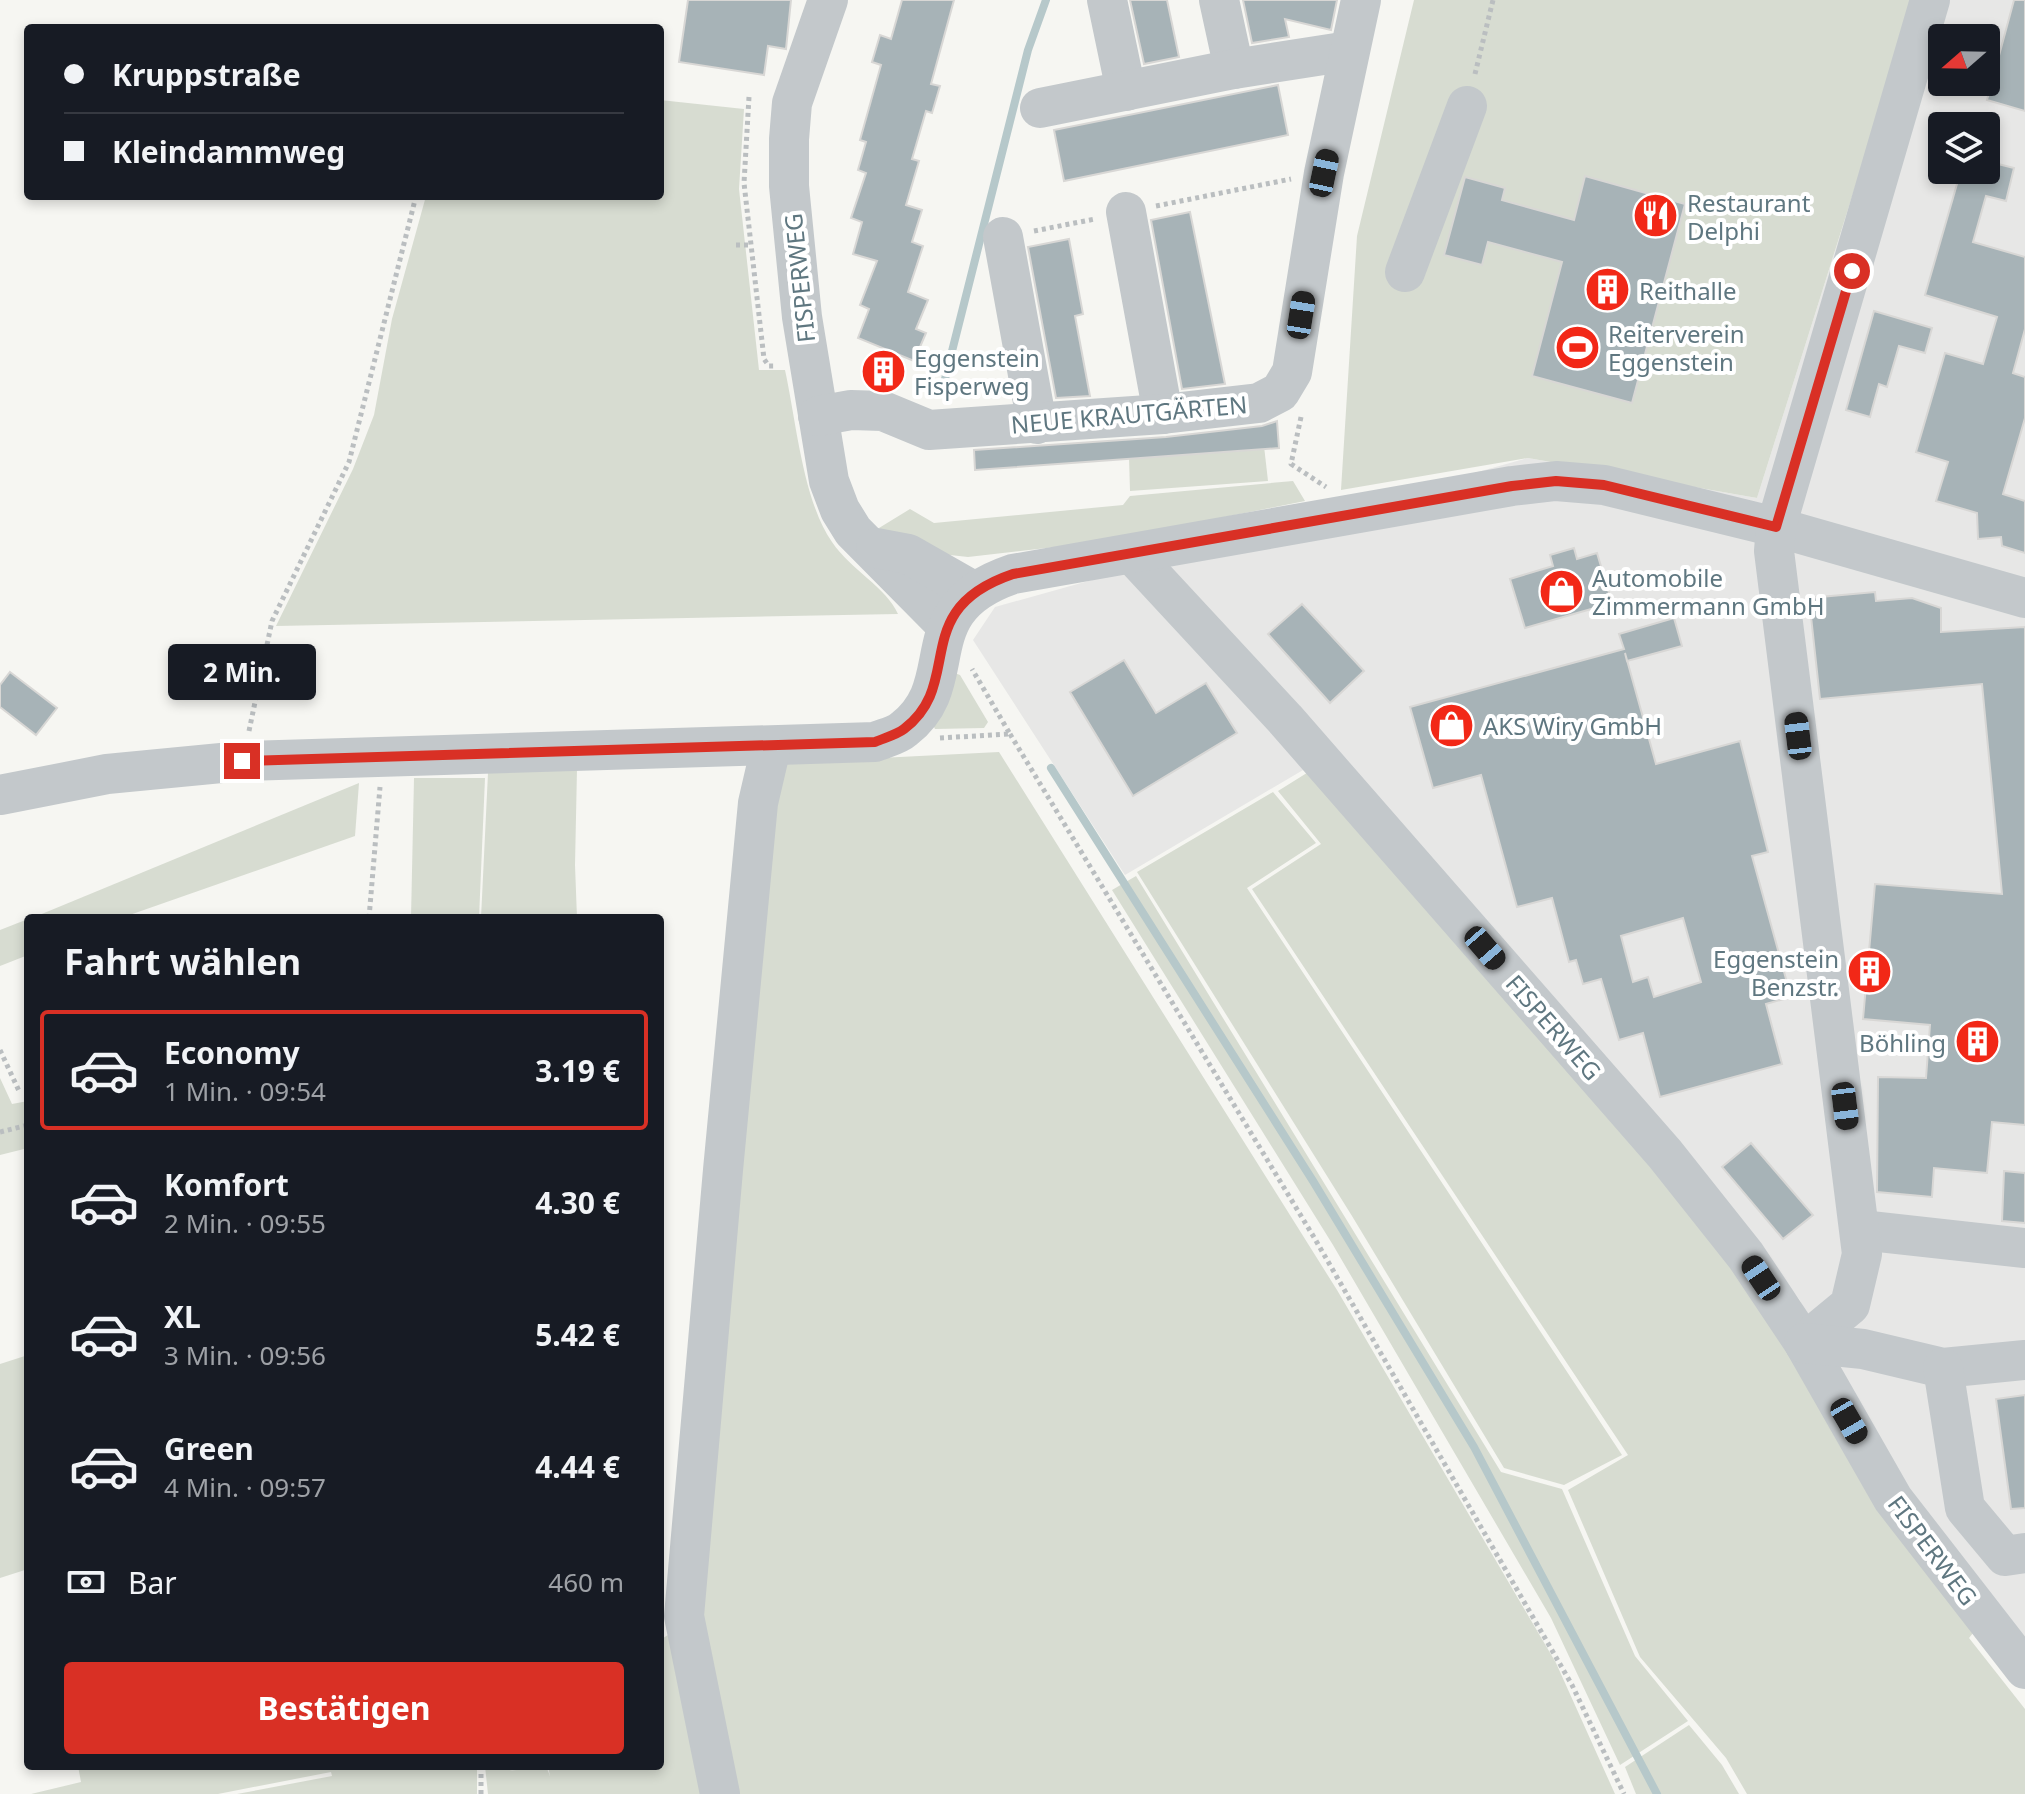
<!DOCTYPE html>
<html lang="de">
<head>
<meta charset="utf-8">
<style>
  :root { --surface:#171b24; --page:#242831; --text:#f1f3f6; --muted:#9ea1a6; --line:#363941; --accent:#d93025 }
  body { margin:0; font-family:"Noto Sans",sans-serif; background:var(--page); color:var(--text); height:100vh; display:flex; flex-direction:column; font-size:30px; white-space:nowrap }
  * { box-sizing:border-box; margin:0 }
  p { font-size:26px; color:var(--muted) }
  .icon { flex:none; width:44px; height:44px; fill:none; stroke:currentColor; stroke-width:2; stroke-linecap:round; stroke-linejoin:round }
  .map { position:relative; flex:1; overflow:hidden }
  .details { position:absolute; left:24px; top:914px; width:640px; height:856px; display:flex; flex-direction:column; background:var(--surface); border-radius:8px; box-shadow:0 4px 12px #0003 }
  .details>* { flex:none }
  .top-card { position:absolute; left:24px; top:24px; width:640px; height:176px; border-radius:8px; box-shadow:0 4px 12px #0003; display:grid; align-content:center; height:176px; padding:0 40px; background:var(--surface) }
  .needle { width:52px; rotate:250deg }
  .controls { position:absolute; left:1928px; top:24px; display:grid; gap:16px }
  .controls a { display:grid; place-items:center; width:72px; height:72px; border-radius:8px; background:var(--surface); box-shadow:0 4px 12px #0003; font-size:40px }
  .end { position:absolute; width:36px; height:36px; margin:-18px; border:10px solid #d93025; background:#fff; box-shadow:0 0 0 4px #fff }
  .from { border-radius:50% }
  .bubble { position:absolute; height:56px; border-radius:8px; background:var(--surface); box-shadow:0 4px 12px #0003; font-size:26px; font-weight:700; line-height:56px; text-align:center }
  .car { position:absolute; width:24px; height:48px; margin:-24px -12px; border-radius:10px; box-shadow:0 0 6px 2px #0007; background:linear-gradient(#222 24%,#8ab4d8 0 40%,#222 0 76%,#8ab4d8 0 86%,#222 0) }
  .top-card b { display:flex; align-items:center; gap:28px; height:76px; font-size:30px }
  .top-card b+b { border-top:2px solid var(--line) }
  .top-card i { width:20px; height:20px; background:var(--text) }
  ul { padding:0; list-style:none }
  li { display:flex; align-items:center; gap:24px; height:120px; margin:0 16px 12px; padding:0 24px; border:4px solid transparent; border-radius:8px }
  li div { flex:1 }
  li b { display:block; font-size:30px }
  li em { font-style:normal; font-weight:700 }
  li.current { border-color:var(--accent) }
  li>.icon { width:72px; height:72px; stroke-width:1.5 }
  h2 { padding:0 40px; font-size:36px; line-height:96px }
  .pay { display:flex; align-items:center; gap:20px; height:88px; padding:0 40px; font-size:30px }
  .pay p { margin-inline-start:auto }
  .action { display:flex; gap:16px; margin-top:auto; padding:16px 40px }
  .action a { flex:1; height:92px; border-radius:8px; background:var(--accent); color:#fff; font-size:32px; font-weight:700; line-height:92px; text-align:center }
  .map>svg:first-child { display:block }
  .built { fill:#e7e7e6; fill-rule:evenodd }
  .green { fill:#d7dcd1 }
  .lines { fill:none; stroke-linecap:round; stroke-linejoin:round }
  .stream { stroke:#b6c8ca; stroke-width:8 }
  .building { fill:#a7b3b7; stroke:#d8d7d5; stroke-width:2; fill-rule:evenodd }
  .path { stroke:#babec0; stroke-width:5; stroke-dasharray:4 4; stroke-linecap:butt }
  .minor { stroke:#c3c8cb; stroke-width:40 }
  .route { stroke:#d93025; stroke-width:10 }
  .labels { text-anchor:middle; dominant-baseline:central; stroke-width:8; stroke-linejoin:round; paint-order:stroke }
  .poi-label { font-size:24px; fill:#5f7780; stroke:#fff; text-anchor:start }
  .street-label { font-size:24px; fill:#5f7780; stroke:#fff }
</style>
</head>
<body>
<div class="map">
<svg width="2025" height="1794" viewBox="0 0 2025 1794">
  <rect width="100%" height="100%" fill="#f6f6f2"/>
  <path class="built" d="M1914,0H2025V1644L1899,1482L1799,1299L1658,1117L1332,753L1125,875L973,640L995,607L1528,458L1757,498ZM1942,38H1986V82H1942ZM1942,126H1986V170H1942Z"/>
  <g class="green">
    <path d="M1414,0H1914L1757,498L1528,458L1341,490L1357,236Z"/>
    <path d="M660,100L744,109L739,189L759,370H785C796,420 803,501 832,542C851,570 886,587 898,614L276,626L353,469L374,415L392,319L426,196H660Z"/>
    <path d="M1264,446L1268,481L1130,491L1129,457Z"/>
    <path d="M1293,481L1305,501L1099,542L968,557L932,553L899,542L879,528L910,509L934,523L1123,505L1130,496Z"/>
    <path d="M952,672L960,675L988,722L984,728L935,729L932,723Z"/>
    <path d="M999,752L1337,1290L1556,1663L1615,1794H488L485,1766L516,1771L496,1766H546L550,1776L548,1766H660V1640L695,1618L780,763Z"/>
    <path d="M577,769L575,865L577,918H481L488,773Z"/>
    <path d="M1310,771L1659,1164L1759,1299L1977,1628L1969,1638L2025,1709V1794H1747L1726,1758L1640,1657L1568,1490L1628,1455L1252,889L1321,844L1278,791Z"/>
    <path d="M414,778H485L479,918H411Z"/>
    <path d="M359,783L355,836L121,918H32Z"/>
    <path d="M1273,792L1316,843L1247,888L1622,1455L1564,1485L1504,1468L1352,1216L1137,872Z"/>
    <path d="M1136,876L1501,1472L1562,1489L1635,1656L1688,1721L1620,1765L1551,1618L1333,1245L1112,890Z"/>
    <path d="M28,919V955L0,966V930Z"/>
    <path d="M0,1078L12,1104L28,1101V1148L0,1155Z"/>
    <path d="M28,1355V1569L0,1578V1364Z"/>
    <path d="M1689,1725L1722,1765L1739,1794H1636L1625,1767Z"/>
    <path d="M78,1766H477V1794H237L332,1776L331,1772L218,1794H31L81,1782Z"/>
  </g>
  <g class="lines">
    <g class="stream">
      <path d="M945,379L1028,50L1046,0"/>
      <path d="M1051,768L1313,1181L1474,1447L1657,1794"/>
    </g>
  </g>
  <g class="building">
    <path d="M688,0H791L786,49L768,46L764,75L679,62Z"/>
    <path d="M902,0H954L931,84L940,86L932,113L926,111L912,159L919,161L906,205L922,210L912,242L923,246L908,292L928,300L916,329L926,333L914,361L858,338L869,309L860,305L877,261L853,254L862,222L851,218L866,173L858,170L866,142L860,140L881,65L872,62L880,35L891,39Z"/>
    <path d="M1130,0H1167L1179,57L1144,64Z"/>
    <path d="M1243,0H1337L1331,30L1285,19L1289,37L1252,43Z"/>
    <path d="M2014,0H2025V111L1987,100Z"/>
    <path d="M1278,85L1288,135L1064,181L1054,130Z"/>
    <path d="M1986,161L2014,168L2006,201L1986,196L1973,242L2025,257V329L2013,373L2025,377V418L2003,494L2025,501V553L2002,546L2001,537L1978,539L1977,513L1936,501L1948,462L1916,452L1945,353L1983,364L1997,317L1925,295L1961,170H1986Z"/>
    <path d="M1585,176L1685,204L1632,403L1532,376L1562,262L1488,242L1482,265L1444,255L1465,177L1505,188L1502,200L1574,220Z"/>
    <path d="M1190,212L1225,384L1182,389L1151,220Z"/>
    <path d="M1069,239L1083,314L1075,316L1090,396L1056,398L1028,247Z"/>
    <path d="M1874,311L1932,328L1925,353L1899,346L1887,387L1879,384L1870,417L1846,410Z"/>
    <path d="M1277,421L1279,448L975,470L974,450L1166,437L1262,426Z"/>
    <path d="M1574,548L1577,559L1597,553L1612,603L1525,628L1510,579L1553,566L1550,555Z"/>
    <path d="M1875,592L1876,601L1912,598L1941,608V632L2025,627V1125L1992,1122L1987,1173L1934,1168L1932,1197L1877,1192L1878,1077L1926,1078L1930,1025L1863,1019L1875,884L2002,894L1982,684L1820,699L1809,598Z"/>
    <path d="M1302,604L1364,671L1330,703L1268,634Z"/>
    <path d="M1674,618L1682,646L1627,661L1625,653L1656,764L1740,741L1768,852L1752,856L1791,997L1766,1004L1782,1064L1660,1097L1643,1033L1619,1040L1601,979L1583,984L1576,960L1569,962L1552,898L1517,907L1481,775L1433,788L1410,707L1624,649L1619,634ZM1683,918L1701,982L1654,997L1648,977L1633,982L1621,936Z"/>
    <path d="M1124,660L1156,713L1206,683L1237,733L1133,796L1070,692Z"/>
    <path d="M10,672L57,708L36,735L0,707V685Z"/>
    <path d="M1751,1143L1813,1215L1783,1239L1722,1167Z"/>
    <path d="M2004,1171L2025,1173V1223L2002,1221Z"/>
    <path d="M2025,1395V1508L2011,1509L1996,1399Z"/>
  </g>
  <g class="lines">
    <g class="path">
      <path d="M1475,74L1493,0"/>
      <path d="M749,97L744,183L764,359L769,366H776"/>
      <path d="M1156,206L1291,179"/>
      <path d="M1034,231L1095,219"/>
      <path d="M736,245H751"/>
      <path d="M1301,417L1291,464L1326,487"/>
      <path d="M249,731L272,621L349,462L416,196"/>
      <path d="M1010,734L1315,1239L1572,1685L1624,1794"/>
      <path d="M940,738L1010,734L972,669"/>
      <path d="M369,918L380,787"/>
      <path d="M0,1050L19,1091"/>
      <path d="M0,1132L28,1125"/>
      <path d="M481,1794V1766"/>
    </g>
    <g class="minor">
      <path d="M828,0L792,103L789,139V186L802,317L829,481L840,510L853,531L947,626"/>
      <path d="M1107,0L1126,91"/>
      <path d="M1219,0L1234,69"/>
      <path d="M1040,108L1234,69L1349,51"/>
      <path d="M1126,212L1163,414"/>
      <path d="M1003,237L1037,424"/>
      <path d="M1405,272L1467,106"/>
      <path d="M818,416L851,410L883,411L929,430L1163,414L1259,403L1280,392L1292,372L1324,173L1361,0"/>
      <path d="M876,548L908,554L973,591"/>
      <path d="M1133,555L1285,719L1665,1154L1746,1256L1804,1343L1893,1499L2025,1669"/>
      <path d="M0,795L107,774L242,761L875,742C884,738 896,736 904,729C966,681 907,610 1013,574L1512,486L1556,481L1604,485L1776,527L2025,598"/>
      <path d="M1861,1230L2025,1248"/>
      <path d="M1804,1343L1850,1305L1862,1254L1774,551L1776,527L1930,0"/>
      <path d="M1804,1343L1863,1349L1943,1368L2025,1360"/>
      <path d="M1943,1368L1965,1508L2005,1556L2025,1553"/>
      <path d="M720,1794L684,1616L723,1170L758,803L771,747"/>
    </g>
  </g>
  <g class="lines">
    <path class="route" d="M242,761L875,742C884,738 896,735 904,729C966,682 907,610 1013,574L1512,486L1556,481L1604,485L1776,527L1852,271"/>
  </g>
  <defs>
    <symbol id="restaurant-disc" viewBox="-11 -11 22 22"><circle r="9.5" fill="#f22817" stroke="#fff"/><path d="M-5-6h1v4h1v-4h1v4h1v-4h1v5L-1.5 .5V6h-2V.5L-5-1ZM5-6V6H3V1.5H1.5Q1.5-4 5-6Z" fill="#fff"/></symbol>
    <symbol id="building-disc" viewBox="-11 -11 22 22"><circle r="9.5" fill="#f22817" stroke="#fff"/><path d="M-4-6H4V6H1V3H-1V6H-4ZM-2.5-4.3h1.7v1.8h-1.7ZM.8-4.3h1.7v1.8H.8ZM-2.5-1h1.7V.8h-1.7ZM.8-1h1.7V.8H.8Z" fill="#fff"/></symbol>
    <symbol id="stadium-disc" viewBox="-11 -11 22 22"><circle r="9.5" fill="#f22817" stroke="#fff"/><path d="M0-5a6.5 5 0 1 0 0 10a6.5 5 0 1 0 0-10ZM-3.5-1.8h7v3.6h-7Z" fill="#fff"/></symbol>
    <symbol id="shop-disc" viewBox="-11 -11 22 22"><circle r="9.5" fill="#f22817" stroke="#fff"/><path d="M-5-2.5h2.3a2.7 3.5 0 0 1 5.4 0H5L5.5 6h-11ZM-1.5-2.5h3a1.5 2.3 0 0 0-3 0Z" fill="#fff"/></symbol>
  </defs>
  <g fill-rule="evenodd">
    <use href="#restaurant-disc" x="1630" y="190" width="51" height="51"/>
    <use href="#building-disc" x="1582" y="264" width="51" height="51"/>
    <use href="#stadium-disc" x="1552" y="322" width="51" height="51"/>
    <use href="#building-disc" x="858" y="346" width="51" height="51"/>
    <use href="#shop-disc" x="1536" y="566" width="51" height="51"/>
    <use href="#shop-disc" x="1426" y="700" width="51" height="51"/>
    <use href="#building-disc" x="1844" y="946" width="51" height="51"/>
    <use href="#building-disc" x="1952" y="1016" width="51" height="51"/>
  </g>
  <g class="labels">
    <g class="poi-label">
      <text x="1687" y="202">Restaurant<tspan x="1687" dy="28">Delphi</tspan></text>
      <text x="1639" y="290">Reithalle</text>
      <text x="1608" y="333">Reiterverein<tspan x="1608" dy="28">Eggenstein</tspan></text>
      <text x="914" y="357">Eggenstein<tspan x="914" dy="28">Fisperweg</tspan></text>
      <text x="1592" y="577">Automobile<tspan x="1592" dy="28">Zimmermann GmbH</tspan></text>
      <text x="1483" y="725">AKS Wiry GmbH</text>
      <text x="1839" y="958" text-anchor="end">Eggenstein<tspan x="1839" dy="28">Benzstr.</tspan></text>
      <text x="1946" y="1042" text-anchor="end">Böhling</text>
    </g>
    <g class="street-label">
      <text transform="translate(799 278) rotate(-96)">FISPERWEG</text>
      <text transform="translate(1129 414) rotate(-5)">NEUE KRAUTGÄRTEN</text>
      <text transform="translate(1554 1027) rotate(49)">FISPERWEG</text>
      <text transform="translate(1933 1550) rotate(53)">FISPERWEG</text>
    </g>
  </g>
</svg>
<div class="controls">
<a><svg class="needle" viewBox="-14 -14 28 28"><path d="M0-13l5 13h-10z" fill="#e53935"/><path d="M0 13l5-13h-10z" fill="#9ea1a6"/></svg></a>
<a><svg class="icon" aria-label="layers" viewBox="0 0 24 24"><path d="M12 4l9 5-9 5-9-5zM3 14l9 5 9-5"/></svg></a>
</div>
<i class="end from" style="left:1852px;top:271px"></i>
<i class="end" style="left:242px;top:761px"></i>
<div class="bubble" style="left:168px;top:644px;width:148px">2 Min.</div>
<i class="car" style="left:1324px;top:173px;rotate:12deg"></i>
<i class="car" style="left:1301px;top:315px;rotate:9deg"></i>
<i class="car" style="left:1798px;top:736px;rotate:353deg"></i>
<i class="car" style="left:1485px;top:948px;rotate:139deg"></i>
<i class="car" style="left:1845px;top:1106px;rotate:173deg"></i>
<i class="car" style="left:1761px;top:1278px;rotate:326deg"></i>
<i class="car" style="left:1849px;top:1421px;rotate:150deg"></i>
<div class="top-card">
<b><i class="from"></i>Kruppstraße</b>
<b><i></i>Kleindammweg</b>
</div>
<section class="details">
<h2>Fahrt wählen</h2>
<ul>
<li class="current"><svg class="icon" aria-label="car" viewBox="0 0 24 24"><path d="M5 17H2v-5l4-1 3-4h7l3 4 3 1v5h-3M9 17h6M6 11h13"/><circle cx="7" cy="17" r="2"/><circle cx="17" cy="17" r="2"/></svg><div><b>Economy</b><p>1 Min. · 09:54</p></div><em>3.19 €</em></li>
<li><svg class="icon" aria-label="car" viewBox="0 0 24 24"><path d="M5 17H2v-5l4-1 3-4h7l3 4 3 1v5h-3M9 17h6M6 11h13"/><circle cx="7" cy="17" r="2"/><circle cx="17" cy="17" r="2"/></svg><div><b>Komfort</b><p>2 Min. · 09:55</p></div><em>4.30 €</em></li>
<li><svg class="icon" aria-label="car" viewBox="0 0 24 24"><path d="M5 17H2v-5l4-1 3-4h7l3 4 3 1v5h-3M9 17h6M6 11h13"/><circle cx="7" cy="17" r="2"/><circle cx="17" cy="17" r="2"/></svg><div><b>XL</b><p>3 Min. · 09:56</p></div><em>5.42 €</em></li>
<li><svg class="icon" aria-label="car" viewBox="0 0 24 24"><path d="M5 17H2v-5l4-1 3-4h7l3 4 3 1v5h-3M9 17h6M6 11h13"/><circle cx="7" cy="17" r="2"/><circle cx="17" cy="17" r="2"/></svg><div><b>Green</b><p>4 Min. · 09:57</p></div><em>4.44 €</em></li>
</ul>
<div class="pay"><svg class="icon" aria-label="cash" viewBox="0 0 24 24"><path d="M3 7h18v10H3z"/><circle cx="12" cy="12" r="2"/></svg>Bar<p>460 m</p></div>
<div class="action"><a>Bestätigen</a></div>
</section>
</div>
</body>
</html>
